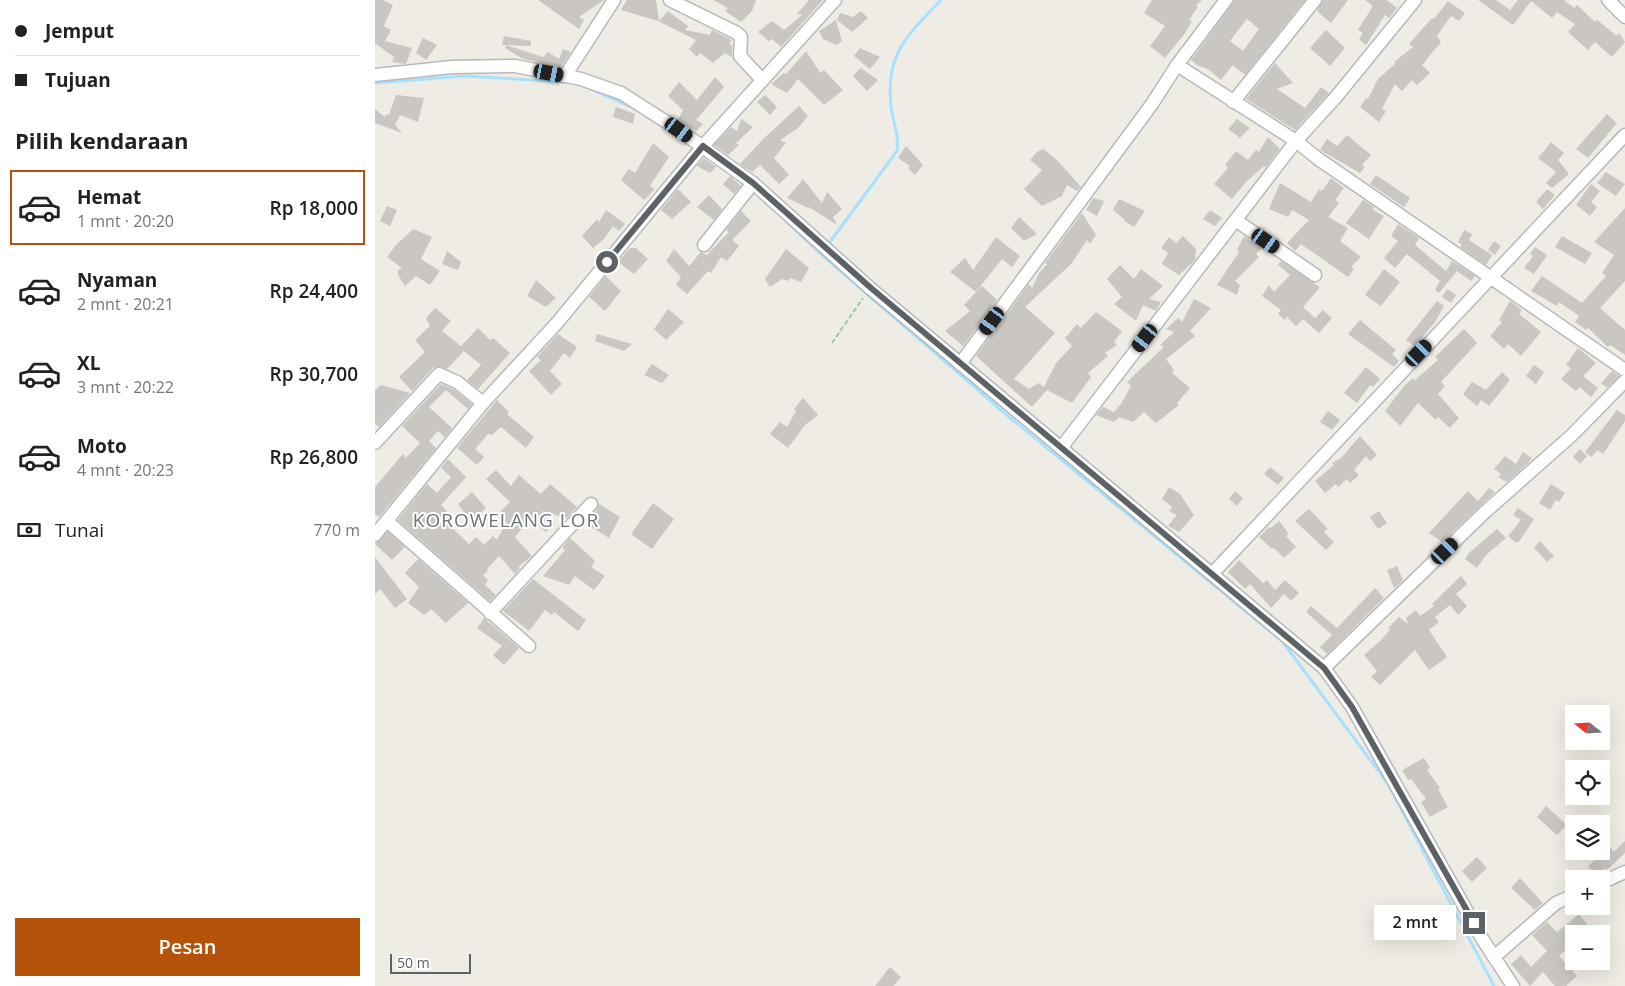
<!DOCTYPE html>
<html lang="id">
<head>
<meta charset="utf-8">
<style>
  :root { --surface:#fff; --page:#f2f2f2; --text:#222; --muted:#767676; --line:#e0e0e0; --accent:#b45309 }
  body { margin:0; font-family:"Open Sans",sans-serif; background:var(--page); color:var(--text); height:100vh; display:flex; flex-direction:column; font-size:19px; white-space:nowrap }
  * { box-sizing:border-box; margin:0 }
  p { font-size:16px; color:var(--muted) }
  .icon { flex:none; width:28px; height:28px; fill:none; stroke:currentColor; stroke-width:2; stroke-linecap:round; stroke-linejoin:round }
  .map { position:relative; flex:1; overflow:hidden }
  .details { display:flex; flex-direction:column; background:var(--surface); width:375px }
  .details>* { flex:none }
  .top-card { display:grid; align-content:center; height:110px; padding:0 15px; background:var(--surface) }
  .needle { width:32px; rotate:288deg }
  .fabs { position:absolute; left:1190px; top:705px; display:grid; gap:10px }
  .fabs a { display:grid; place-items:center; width:45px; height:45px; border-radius:0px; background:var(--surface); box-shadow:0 5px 20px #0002; font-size:25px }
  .scale { position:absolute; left:15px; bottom:12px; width:81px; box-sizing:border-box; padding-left:5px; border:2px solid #5d6266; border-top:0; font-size:14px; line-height:18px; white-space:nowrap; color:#5d6266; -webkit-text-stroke:4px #fff; paint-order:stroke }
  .end { position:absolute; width:22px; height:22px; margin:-11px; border:6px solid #5d6266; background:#fff; box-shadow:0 0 0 2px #fff }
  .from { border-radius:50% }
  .bubble { position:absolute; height:35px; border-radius:0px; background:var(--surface); box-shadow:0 5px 20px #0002; font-size:16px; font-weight:600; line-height:35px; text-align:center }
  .car { position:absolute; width:15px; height:30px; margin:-15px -8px; border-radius:6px; box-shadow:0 0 4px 1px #0007; background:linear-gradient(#222 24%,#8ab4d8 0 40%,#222 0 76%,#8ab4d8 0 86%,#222 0) }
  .top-card b { display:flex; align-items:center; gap:18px; height:48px; font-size:19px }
  .top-card b+b { border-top:1px solid var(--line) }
  .top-card i { width:12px; height:12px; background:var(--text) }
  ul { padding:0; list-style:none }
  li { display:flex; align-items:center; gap:15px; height:75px; margin:0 10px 8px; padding:0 5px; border:2px solid transparent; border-radius:0px }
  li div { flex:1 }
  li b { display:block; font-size:19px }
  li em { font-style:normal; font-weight:600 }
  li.active { border-color:var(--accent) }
  li>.icon { width:45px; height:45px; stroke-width:1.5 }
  h2 { padding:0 15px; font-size:22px; line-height:60px }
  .pay { display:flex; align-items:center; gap:12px; height:55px; padding:0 15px; font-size:19px }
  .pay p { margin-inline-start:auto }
  .action { display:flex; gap:10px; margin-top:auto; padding:10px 15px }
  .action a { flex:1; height:58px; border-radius:0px; background:var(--accent); color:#fff; font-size:20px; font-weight:600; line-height:58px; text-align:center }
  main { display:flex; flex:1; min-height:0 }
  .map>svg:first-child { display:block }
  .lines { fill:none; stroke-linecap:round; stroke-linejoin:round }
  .stream { stroke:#a6e2ff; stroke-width:3 }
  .building { fill:#cac7c2; fill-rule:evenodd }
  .minor-casing { stroke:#b6b9bc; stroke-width:15 }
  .path { stroke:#9ccba4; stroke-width:2; stroke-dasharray:5 2.5; stroke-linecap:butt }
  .minor { stroke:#fff; stroke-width:12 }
  .route { stroke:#5d6266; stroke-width:6 }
  .labels { text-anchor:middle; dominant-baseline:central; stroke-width:4; stroke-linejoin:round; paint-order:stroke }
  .quarter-label { font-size:19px; letter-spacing:1px; fill:#6e7478; stroke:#fff }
</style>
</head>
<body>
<main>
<section class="details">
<div class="top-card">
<b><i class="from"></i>Jemput</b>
<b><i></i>Tujuan</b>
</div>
<h2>Pilih kendaraan</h2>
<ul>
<li class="active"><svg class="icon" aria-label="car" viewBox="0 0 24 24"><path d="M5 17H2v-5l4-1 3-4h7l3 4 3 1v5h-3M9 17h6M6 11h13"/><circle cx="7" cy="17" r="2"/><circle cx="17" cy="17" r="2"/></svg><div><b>Hemat</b><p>1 mnt · 20:20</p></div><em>Rp 18,000</em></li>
<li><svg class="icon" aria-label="car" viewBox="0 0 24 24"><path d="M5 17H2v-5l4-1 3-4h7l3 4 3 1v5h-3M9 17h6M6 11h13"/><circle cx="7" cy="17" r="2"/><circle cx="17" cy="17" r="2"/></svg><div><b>Nyaman</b><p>2 mnt · 20:21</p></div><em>Rp 24,400</em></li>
<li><svg class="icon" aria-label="car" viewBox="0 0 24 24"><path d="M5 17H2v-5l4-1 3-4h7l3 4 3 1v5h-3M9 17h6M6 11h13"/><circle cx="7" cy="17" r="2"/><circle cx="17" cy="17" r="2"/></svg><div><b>XL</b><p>3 mnt · 20:22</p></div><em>Rp 30,700</em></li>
<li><svg class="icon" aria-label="car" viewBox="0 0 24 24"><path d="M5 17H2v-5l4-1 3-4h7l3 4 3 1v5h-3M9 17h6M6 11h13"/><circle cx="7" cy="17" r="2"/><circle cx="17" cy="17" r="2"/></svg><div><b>Moto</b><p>4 mnt · 20:23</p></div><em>Rp 26,800</em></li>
</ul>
<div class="pay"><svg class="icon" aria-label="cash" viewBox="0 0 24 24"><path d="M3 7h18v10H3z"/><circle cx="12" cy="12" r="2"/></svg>Tunai<p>770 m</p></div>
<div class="action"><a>Pesan</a></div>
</section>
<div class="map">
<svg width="1250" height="986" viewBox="0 0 1250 986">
  <rect width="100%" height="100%" fill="#efece5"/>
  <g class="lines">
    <g class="stream">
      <path d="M0,83L90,76L191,82"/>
      <path d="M209,86L258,108"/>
      <path d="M412,222L447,255L633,416L907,641L1013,784L1119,986"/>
      <path d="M452,246L522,151C525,135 517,121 516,106C510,53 533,35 566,0"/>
    </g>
  </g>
  <g class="building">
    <path d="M0,0H8L18,5L9,26L16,30L10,41L37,48L31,64L17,62L19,57L1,44L0,46Z"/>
    <path d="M163,0H229L204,17L209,20L204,29Z"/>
    <path d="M252,0H281L284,21L293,11L313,26L310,30L335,35L337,30L357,40L354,43L357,46V57L350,53L338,63L325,53L322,57L314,49L321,40L283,21L246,10Z"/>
    <path d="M338,0H381L377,11L366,22L350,11L353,8Z"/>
    <path d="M434,0H448L406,47L397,39L394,41L383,32L397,21L409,30L427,15L422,14Z"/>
    <path d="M777,0H827L821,5L823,7L814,20L817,21L811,32L790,58L775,46L790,26L769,13Z"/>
    <path d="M860,0H930L870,75L858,65L846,80L834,70L822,65L816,60ZM872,19L884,29L868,51L855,41Z"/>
    <path d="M948,0H973L956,23L942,11Z"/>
    <path d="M990,0H1012L1022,8L1014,18L1010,15L991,45L984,39L988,33L983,30L998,6Z"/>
    <path d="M1103,0H1121L1135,10L1143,0H1189L1199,8L1202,5L1220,22L1222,20L1242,36L1244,33L1250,42L1237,57L1220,42L1213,50L1193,32L1200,24L1182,12L1177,18L1156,1L1138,25Z"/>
    <path d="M1073,1L1090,13L1084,21L1076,16L1062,36L1066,42L1047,65L1055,73L1042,85L1037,80L1027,91L1020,84L1007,109L1011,111L1004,122L985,107L991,98L993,99L1003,79L1021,63L1019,62L1038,47L1034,44L1057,18L1059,19Z"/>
    <path d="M486,11L493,18L477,32L462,20L465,13L478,17Z"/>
    <path d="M461,20L467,41L462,45L448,39L444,31Z"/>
    <path d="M951,30L970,48L955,66L935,48Z"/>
    <path d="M129,36L156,41V46L127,45Z"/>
    <path d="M48,38L62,45L51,60L41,53Z"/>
    <path d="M131,45L168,57L173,52L184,59L188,49L196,52L186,67L148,59L130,48Z"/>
    <path d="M485,48L505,57L495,69L479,56Z"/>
    <path d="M431,51L445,73L449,70L468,90L449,105L423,79L412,93L396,84L409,73L411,74Z"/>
    <path d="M900,63L918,83L902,89L930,108L946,87L954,93L920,130L871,99Z"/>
    <path d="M486,68L503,80L492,91L478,76Z"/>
    <path d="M340,77L349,87L321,120L328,124L321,131L303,120L308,110L293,96L304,82L322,100Z"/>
    <path d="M21,95L49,98L43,122L25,115L20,125L27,133L0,123V109L10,117L11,114L14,115Z"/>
    <path d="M390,95L402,107L395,115L382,102Z"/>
    <path d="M424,106L433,116L423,128L405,140L411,143L399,158L414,175L404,184L385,165L377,172L365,164L388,139Z"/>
    <path d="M241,107L260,114L258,124L238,117Z"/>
    <path d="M1232,114L1242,123L1213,158L1201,149Z"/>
    <path d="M366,119L378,127L361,143L364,145L353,155L339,145L356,127L362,131Z"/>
    <path d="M862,119L875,128L865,138L853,129Z"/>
    <path d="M972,135L996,155L987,165L990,167L985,173L945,150L952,139L962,146Z"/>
    <path d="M893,137L905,149L891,167L889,166L871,182L857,199L839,184L853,168L850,165L861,151L873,160L881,150L884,152Z"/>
    <path d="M1176,142L1189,153L1183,160L1194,174L1177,188L1171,183L1181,172L1163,158Z"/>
    <path d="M278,143L294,157L275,186L280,189L269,200L246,180L254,169L260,173Z"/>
    <path d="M531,146L548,165L540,175L533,168L535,166L523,158Z"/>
    <path d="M668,149L682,160L706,187L702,191L692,185L687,196L667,206L649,189L667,170L655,160L662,152Z"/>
    <path d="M329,158L341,167L335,173L322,166Z"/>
    <path d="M1231,172L1250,184L1241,196L1222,183Z"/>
    <path d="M1001,175L1035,198L1029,207L995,184Z"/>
    <path d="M355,176L366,186L359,194L348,184Z"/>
    <path d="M956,178L969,188L960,200L964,203L953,217L973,228L965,241L986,257L976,267L979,269L973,277L926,244L920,251L912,243L934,220L917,210L913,217L894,209L905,183L936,202L944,189L947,191Z"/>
    <path d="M428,179L447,203L452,192L467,209L458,217L462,225L434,207L433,208L412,198Z"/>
    <path d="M1216,184L1225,191L1216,202L1222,207L1215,216L1201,205Z"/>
    <path d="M303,189L316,202L297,219L286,210Z"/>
    <path d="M1172,189L1180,195L1168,209L1161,202Z"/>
    <path d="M334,195L347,209L339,220L322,207Z"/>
    <path d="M718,198L729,201L722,216L711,210Z"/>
    <path d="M744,199L770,211L759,227L749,221L750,220L738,210Z"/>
    <path d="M988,200L999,207L998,210L1009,216L994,239L971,223Z"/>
    <path d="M12,206L22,210L15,226L5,221Z"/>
    <path d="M1250,208V281L1225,308L1250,330V355L1235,345L1233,347L1213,328L1211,330L1200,322L1204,316L1184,302L1182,306L1156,291L1167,276L1207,303L1231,276L1227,273L1239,255L1219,242Z"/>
    <path d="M231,210L250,224L244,231L238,226L229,239L218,248L207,236L222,219L224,222Z"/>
    <path d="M835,210L847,218L840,226L828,219Z"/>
    <path d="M366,211L376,221L357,240L364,246L352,261L346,257L336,273L333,271L312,294L301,285L306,277L291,261L299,249L314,266L326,252L332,255L354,232L351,230Z"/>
    <path d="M707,213L721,235L715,244L712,240L697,263L650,307L680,333L639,379L654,389L664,383L669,387L681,363L697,346L690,338L702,324L706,328L721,312L747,331L739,342L742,345L730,353L733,356L713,373L716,377L697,403L672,390L657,407L601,356L654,284L657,288L664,273L672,264L670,263Z"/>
    <path d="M644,217L662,234L649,241L636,228Z"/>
    <path d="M1023,224L1044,238L1040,245L1071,271L1077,261L1100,276L1096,281L1082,271L1064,293L1060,290L1065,281L1032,254L1020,268L1009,258L1023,241L1016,236Z"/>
    <path d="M38,229L57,237L46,259L65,271L55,285L41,276L30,286L23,275V270L27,268L12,257L21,245Z"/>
    <path d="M1089,230L1097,234L1094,240L1117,255L1111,265L1085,247L1087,244L1083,242Z"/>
    <path d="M808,236L821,249L820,260L804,275L787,264L793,253L786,248L794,237L801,243Z"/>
    <path d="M869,236L887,248L881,254L884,257L860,281L865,285L862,295L842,285L864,252L862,250Z"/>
    <path d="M1187,236L1217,253L1210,264L1180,247Z"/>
    <path d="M621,237L645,256L637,267L627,259L601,292L575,272L590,258L598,270Z"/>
    <path d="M1119,241L1126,246L1120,255L1113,250Z"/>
    <path d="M1160,247L1172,255L1159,274L1149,268L1158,256L1155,254Z"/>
    <path d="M255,248H261L273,259L259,274L243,262Z"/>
    <path d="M411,249L434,268L426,282L415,278L413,281L407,279L395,287L390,279Z"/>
    <path d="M72,251L86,262L83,270L67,264Z"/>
    <path d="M906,261L945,287L928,307L940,318L948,310L957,318L944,333L928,319L921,326L912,317L910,320L903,314L906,310L887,296L894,285L899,292L915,275L903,265Z"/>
    <path d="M745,265L759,279L766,269L788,286L774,299L786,302L781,311L768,305L761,321L739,304L747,297L732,279Z"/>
    <path d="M1009,269L1025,282L1006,306L990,295Z"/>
    <path d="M231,276L246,291L230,311L214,297Z"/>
    <path d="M161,280L181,298L171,307L152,296Z"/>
    <path d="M607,286L622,300L588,346L570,331L595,311L589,305Z"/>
    <path d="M1072,289L1081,295L1076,303L1067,297Z"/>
    <path d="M819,299L836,308L815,331L820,336L791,359L799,370L797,373L815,388L802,403L804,405L781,423L769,412L758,422L744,417L739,422L721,415L728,407L739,412L746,404L756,386L752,382L789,347L785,345L799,332L791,329L803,318L807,322Z"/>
    <path d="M1062,301L1069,306L1060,322L1040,346L1031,340Z"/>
    <path d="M1135,301L1147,310L1144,314L1166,332L1146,356L1133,344L1129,349L1115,336L1127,322L1124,320Z"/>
    <path d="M60,308L76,321L67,331L86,346L103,328L115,340L118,338L135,353L103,389L92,380L106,365L89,351L72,369L63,366L58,368L37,391L24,377L50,352L40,340L55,326L51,318Z"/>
    <path d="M293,309L309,322L291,340L279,329Z"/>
    <path d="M985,320L1021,350L1017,354L1024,361L1019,367L973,334Z"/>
    <path d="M1089,329L1102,343L1066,382L1070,386L1063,394L1084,418L1075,428L1063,417L1061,420L1043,403L1025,426L1010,411L1029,386L1038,378L1040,380L1063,360L1060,357Z"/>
    <path d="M183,334L202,347L195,358L189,353L175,371L187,384L176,395L154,371L166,360L162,357Z"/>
    <path d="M222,334L257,344L249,351L220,341Z"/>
    <path d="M1203,348L1221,363L1208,376L1223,388L1216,397L1205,387L1201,391L1186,379L1196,368L1191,365Z"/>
    <path d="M277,364L294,375L287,383L269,375Z"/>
    <path d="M1159,365L1169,372L1161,384L1151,376Z"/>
    <path d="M991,367L1005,379L998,387L995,385L982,403L969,393Z"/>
    <path d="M1237,371L1244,376L1232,388L1226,383Z"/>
    <path d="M1127,372L1135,380L1114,406L1106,400L1102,406L1088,394L1097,382L1111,390Z"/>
    <path d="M66,384L78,389L97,404L93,409L71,390L54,407L77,428L70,437L63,431L54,441L61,448L4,517L0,514V487L28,454L31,458L45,443L27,426Z"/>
    <path d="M6,385L35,393L4,427L0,424V390Z"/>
    <path d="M428,398L443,415L430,425L413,448L395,434L405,422L412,427L421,411L419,409Z"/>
    <path d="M122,400L134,412L132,414L159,437L151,448L126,427L117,435L113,434L100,449L109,457L102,465L82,448Z"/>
    <path d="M1242,410L1250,415V421L1228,454L1223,450L1216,457L1210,452Z"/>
    <path d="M953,411L965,420L957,430L945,422Z"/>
    <path d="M985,436L1002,455L995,461L991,456L979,470L984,475L975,483L972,479L963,487L961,484L950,493L940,481L959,465L957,463L966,458Z"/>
    <path d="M1205,449L1212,456L1205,464L1198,457Z"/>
    <path d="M1148,452L1157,458L1153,463L1132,482L1123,477L1126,474L1119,469L1130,456L1141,464Z"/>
    <path d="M73,459L91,477L66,505L76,516L72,523L94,544L101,537L109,545L118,536L122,540L131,523L124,513L135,502L111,479L121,470L136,486L144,475L166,494L175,484L202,507L192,518L166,511L179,523L171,532L155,519L140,537L157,556L143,567L145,568L140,574L124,556L112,569L113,571L108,575L113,580L110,585L121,595L115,601L23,520L52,484L62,493L76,477L66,468Z"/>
    <path d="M895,467L909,478L903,485L889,474Z"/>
    <path d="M1176,484L1190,493L1184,502L1181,500L1175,510L1164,503Z"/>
    <path d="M794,487L805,494L819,515L804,532L793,526L802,515L794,511L797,507L787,499Z"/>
    <path d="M1114,488L1120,492L1067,542L1054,533L1093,491L1103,501Z"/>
    <path d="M860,491L868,498L862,506L854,499Z"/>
    <path d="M97,492L111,508L96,521L83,504Z"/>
    <path d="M278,503L299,519L277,549L256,534Z"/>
    <path d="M224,504L245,517L234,538L210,523L222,510Z"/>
    <path d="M1143,508L1159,519L1144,542H1140L1133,536L1146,520L1138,515Z"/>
    <path d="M934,509L953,529L949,532L959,542L951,550L920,521Z"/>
    <path d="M1004,511L1012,523L1003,529L995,517Z"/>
    <path d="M904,521L914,534L911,536L921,547L909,558L899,548L897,549L884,537L894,527L896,528Z"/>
    <path d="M1122,529L1131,538L1110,556L1102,568L1090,559L1095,552Z"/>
    <path d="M13,532L30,547L17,560L0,544Z"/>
    <path d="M195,538L220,561L216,567L230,576L219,590L200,576L194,585L168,576L190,550L187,548Z"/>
    <path d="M1165,541L1179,556L1172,562L1159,548Z"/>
    <path d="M0,557L32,599L20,608L5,589L0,594Z"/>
    <path d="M43,559L93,603L71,623L56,609L49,615L33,603L44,587L30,573Z"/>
    <path d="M864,560L888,583L892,580L900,590L910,580L924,593L916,601L909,594L896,608L875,584L870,589L853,572Z"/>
    <path d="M1022,566L1028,580L1019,588L1012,570Z"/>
    <path d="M1086,576L1092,584L1081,594L1092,606L1083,615L1075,605L1060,617L1064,622L1054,630L1072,657L1054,670L1040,650L1005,685L996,677L1002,671L989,655L1006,640L1015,630L1013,628L1024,617L1033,624L1031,618L1041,610L1045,616L1059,606L1057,604Z"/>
    <path d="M158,579L211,620L203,631L179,612L177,615L170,610L154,631L128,611Z"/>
    <path d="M1000,588L1009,598L952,654L945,647L957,635L931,612L936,606L962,628Z"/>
    <path d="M109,618L144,648L129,665L118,655L127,646L102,628Z"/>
    <path d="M1049,758L1055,768L1052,770L1065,788L1063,789L1073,807L1055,817L1046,802L1051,799L1036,779L1033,780L1027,770Z"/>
    <path d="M1171,806L1192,825L1182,835L1162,817Z"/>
    <path d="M1250,841V853L1232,870L1230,868L1222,876L1213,866L1235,847L1239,852Z"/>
    <path d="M1102,857L1112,868L1097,882L1087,871Z"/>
    <path d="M1145,878L1168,903L1160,910L1136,888Z"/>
    <path d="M1204,914L1220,934H1199V942L1184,956L1202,976L1191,986H1180L1168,972L1155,986L1136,964L1146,955L1156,967L1172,951L1157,935L1172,922L1182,932Z"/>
    <path d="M515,967L526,977L518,986H500Z"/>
  </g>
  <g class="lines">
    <defs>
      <g id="minor">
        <path d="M295,0L362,33L366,37L365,56L387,80"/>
        <path d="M1233,0L1250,17"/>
        <path d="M802,65L921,141L942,158L1250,370"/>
        <path d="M0,75L77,67L140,66L206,79L246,93L304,130L378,183L495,288L949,668L977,707L1108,940L1138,986"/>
        <path d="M190,76L239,0"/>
        <path d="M858,102L940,0"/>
        <path d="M862,221L940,275"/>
        <path d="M329,245L378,183"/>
        <path d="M585,364L777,104L802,65L851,0"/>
        <path d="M0,443L64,374L82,382L108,403"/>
        <path d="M686,448L921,141L961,97L1040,0"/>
        <path d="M12,521L154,646"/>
        <path d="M0,535L108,403L182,323L328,146L460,0"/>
        <path d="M837,574L1250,135"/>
        <path d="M115,613L216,504"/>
        <path d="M949,668L1110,512L1196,436L1250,381"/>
        <path d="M1226,883L1250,872"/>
        <path d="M1119,957L1181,903L1199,895"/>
      </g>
    </defs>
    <use href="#minor" class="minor-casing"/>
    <path class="path" d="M457,343L488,298"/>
    <use href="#minor" class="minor"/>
  </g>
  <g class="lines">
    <path class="route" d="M232,262L328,146L378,183L496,288L949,668L977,707L1099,923"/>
  </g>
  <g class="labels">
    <g class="quarter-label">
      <text x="131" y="520">KOROWELANG LOR</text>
    </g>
  </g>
</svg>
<div class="fabs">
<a><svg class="needle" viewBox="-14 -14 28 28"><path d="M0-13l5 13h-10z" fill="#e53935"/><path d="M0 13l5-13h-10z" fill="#767676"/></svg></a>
<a><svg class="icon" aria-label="locate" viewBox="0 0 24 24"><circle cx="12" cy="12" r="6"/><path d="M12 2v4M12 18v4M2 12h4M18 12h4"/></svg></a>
<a><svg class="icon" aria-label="layers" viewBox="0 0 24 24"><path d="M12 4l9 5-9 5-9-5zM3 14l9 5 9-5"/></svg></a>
<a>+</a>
<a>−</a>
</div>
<div class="scale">50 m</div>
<i class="end from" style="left:232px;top:262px"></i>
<i class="end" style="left:1099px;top:923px"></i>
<div class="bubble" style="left:999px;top:905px;width:82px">2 mnt</div>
<i class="car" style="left:174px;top:73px;rotate:101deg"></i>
<i class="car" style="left:304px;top:130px;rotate:126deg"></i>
<i class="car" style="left:891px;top:241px;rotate:125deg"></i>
<i class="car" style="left:617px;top:321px;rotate:216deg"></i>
<i class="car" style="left:770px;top:338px;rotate:217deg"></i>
<i class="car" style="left:1044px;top:353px;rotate:44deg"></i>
<i class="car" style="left:1070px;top:551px;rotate:46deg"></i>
</div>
</main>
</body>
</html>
